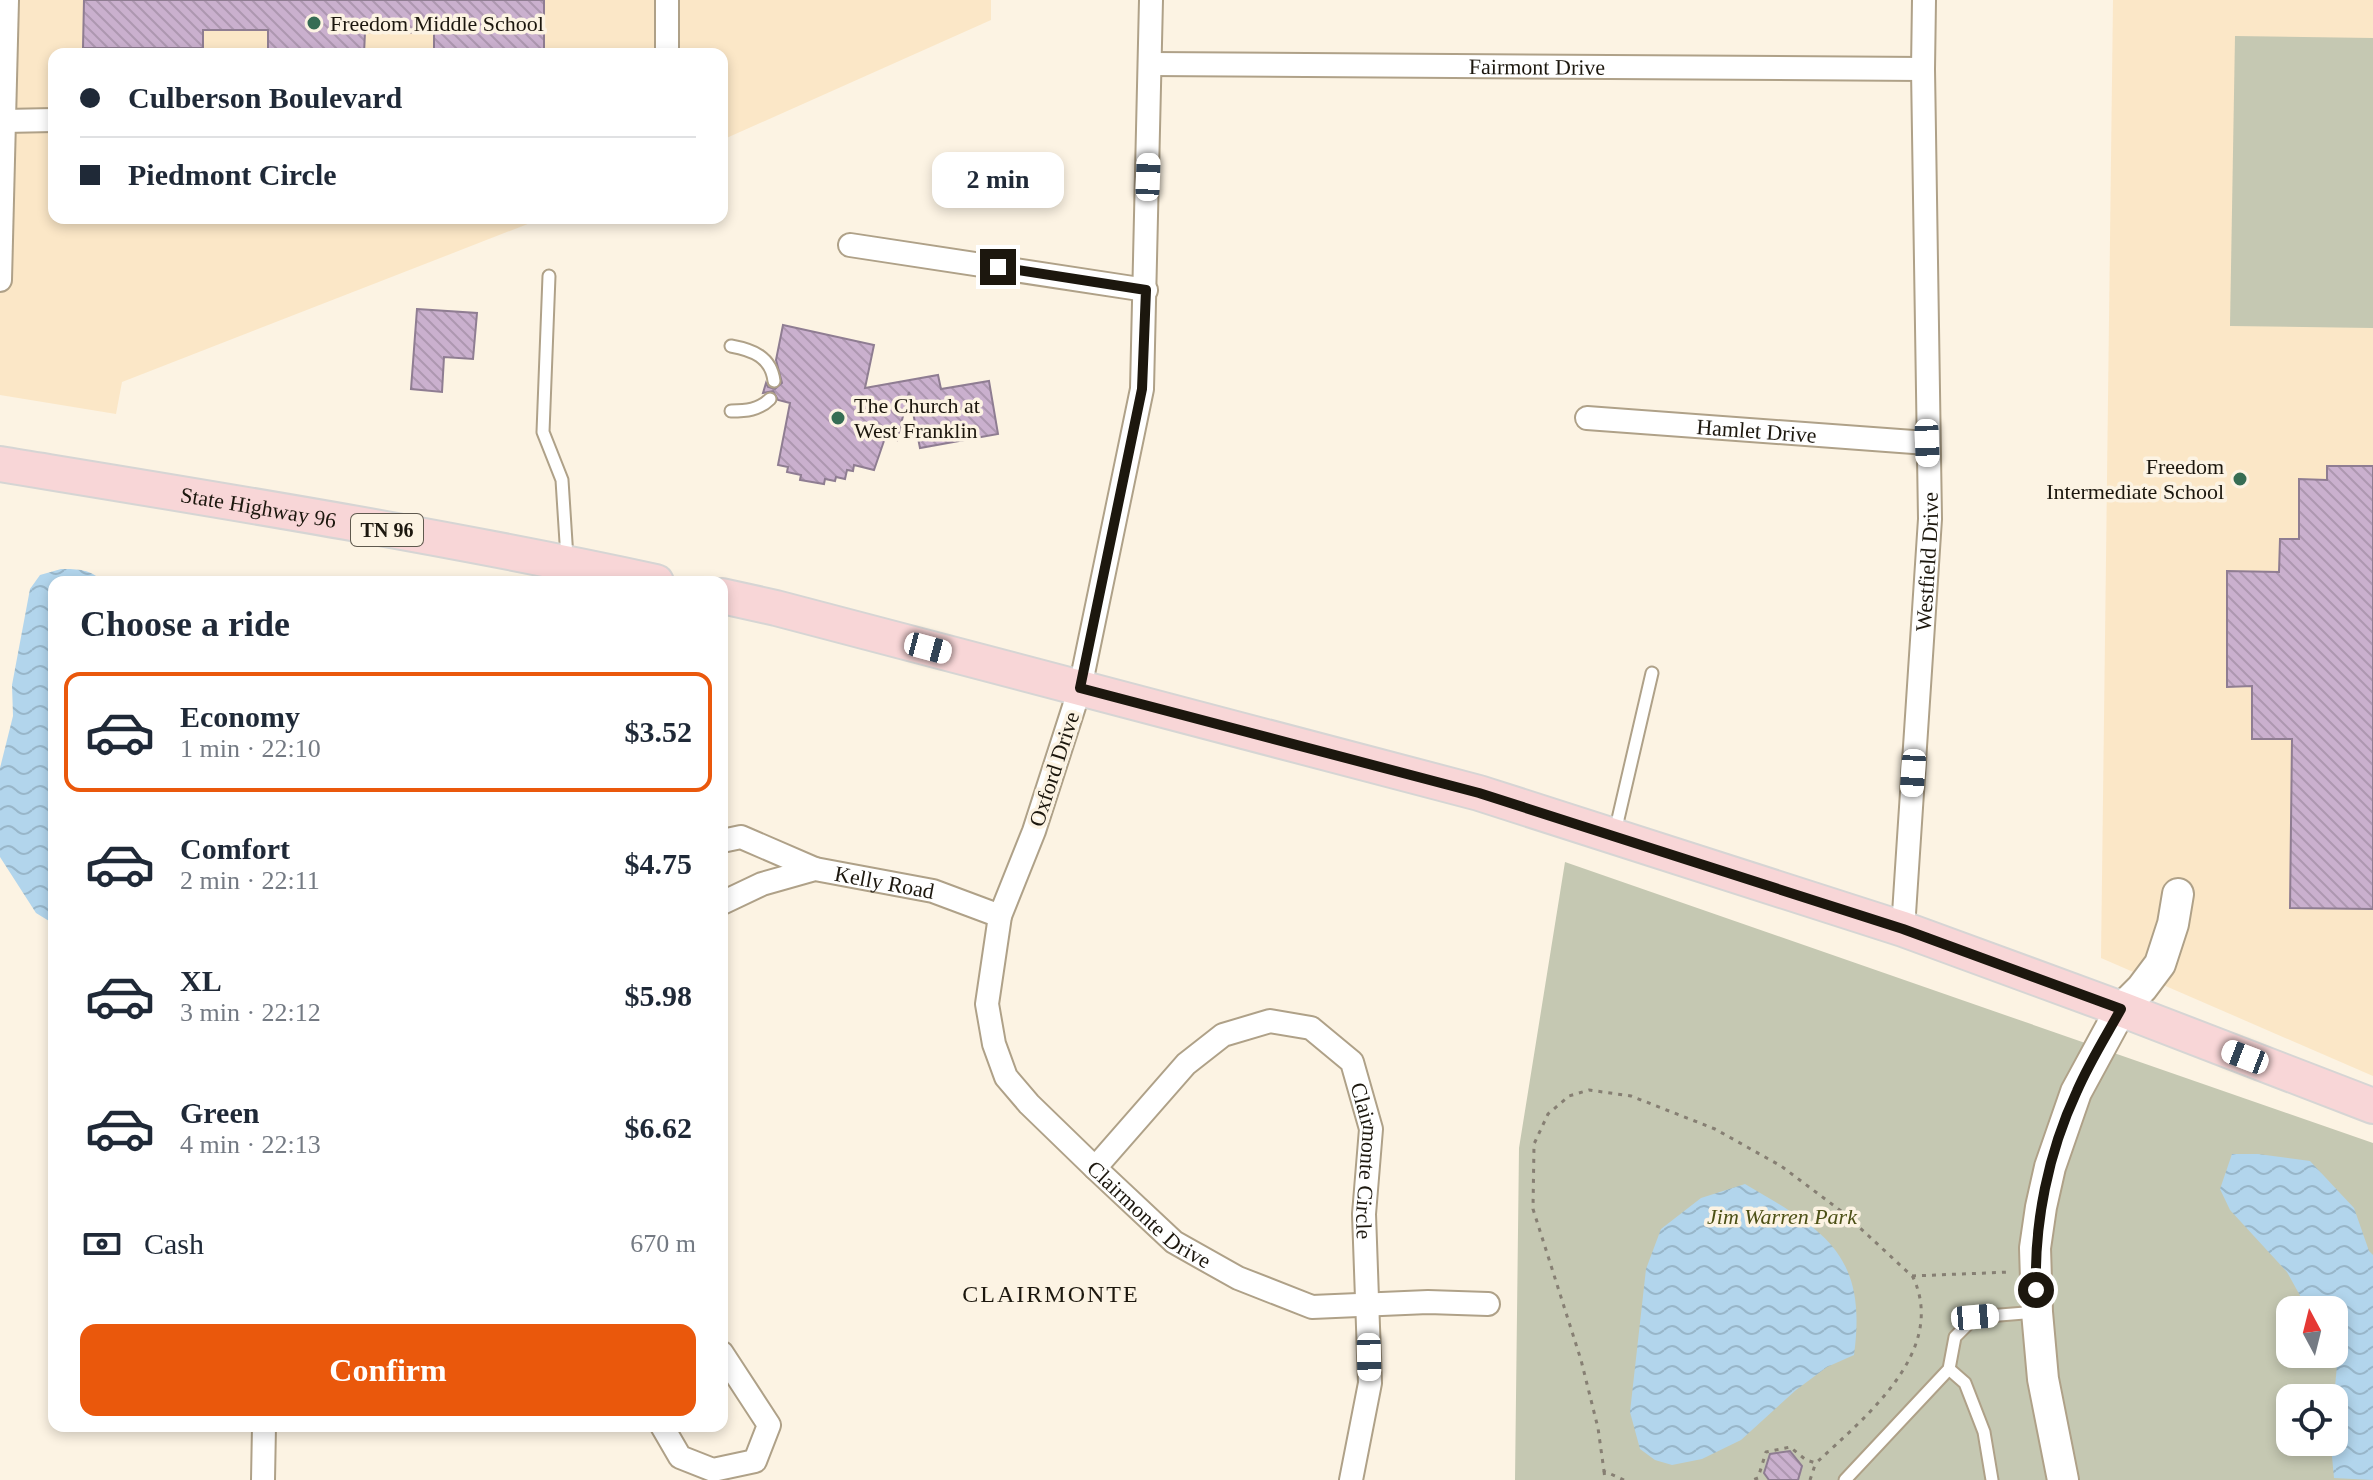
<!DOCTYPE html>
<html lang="en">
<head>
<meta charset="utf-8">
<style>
  :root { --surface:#fff; --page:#f6f6f7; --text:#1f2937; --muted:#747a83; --line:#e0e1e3; --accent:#ea580c }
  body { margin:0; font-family:"Times New Roman",serif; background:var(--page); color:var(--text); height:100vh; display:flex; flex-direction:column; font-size:30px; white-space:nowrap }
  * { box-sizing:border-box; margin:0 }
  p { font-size:26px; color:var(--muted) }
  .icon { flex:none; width:44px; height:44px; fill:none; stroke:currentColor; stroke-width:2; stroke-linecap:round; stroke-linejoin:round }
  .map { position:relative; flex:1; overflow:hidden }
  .side { position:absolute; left:48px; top:576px; width:680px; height:856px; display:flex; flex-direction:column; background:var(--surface); border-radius:16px; box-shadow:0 4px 12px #0003 }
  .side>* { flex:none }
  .banner { position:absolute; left:48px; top:48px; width:680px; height:176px; border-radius:16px; box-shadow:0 4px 12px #0003; display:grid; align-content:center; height:176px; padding:0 32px; background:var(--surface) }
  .needle { width:52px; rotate:353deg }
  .controls { position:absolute; left:2276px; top:1296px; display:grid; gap:16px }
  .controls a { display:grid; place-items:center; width:72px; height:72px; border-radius:16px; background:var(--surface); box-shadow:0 4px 12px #0003; font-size:40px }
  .end { position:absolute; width:36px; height:36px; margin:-18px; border:10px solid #1c170e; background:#fff; box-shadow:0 0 0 4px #fff }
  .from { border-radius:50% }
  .bubble { position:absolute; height:56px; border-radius:16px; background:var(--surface); box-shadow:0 4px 12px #0003; font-size:26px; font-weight:700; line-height:56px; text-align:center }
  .car { position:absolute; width:24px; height:48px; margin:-24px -12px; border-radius:10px; box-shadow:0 0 6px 2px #0007; background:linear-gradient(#fff 24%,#345 0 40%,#fff 0 76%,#345 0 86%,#fff 0) }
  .banner b { display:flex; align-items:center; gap:28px; height:76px; font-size:30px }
  .banner b+b { border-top:2px solid var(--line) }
  .banner i { width:20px; height:20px; background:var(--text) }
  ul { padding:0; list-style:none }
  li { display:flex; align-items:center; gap:24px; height:120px; margin:0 16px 12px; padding:0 16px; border:4px solid transparent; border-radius:16px }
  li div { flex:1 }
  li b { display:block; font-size:30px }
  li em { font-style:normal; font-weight:700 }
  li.selected { border-color:var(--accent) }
  li>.icon { width:72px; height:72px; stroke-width:1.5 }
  h2 { padding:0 32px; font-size:36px; line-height:96px }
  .pay { display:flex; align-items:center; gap:20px; height:88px; padding:0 32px; font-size:30px }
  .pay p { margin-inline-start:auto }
  .cta { display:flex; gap:16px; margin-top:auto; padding:16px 32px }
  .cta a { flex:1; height:92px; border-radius:16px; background:var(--accent); color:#fff; font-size:32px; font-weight:700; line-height:92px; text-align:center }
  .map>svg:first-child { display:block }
  .built { fill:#fbe7c7 }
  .park { fill:#c5c8b2; fill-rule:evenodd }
  .water { fill:url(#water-waves) }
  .building { fill:url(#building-back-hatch); stroke:#8f7d92; stroke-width:2 }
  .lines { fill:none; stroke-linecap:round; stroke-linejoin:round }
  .lane-casing { stroke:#afa188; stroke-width:15 }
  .street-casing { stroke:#afa188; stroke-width:26 }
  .secondary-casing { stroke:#afa188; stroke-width:34 }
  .primary-casing { stroke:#d6d5d4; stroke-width:38 }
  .path { stroke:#867f73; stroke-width:3; stroke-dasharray:4 6; stroke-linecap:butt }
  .lane { stroke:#fff; stroke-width:11 }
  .street { stroke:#fff; stroke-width:22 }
  .secondary { stroke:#fff; stroke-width:30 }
  .primary { stroke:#f8d6d7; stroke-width:34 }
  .route { stroke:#1c170e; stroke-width:10 }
  .poi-dot { fill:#366d54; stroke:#fcf3e3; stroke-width:3 }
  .labels { text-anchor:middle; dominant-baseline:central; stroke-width:7; stroke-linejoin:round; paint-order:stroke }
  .shield { fill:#fcf3e3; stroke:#5f594e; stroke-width:2 }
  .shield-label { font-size:20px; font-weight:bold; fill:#1c170e }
  .poi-label { font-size:22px; fill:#1c170e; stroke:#fcf3e3; text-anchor:start }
  .street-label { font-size:22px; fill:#1c170e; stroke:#fcf3e3 }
  .park-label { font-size:22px; font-style:italic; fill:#4c5015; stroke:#fcf3e3 }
  .neighbourhood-label { font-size:24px; letter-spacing:2px; fill:#1c170e; stroke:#fcf3e3 }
</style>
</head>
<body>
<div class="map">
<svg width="2373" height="1480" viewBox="0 0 2373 1480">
  <defs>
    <pattern id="water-waves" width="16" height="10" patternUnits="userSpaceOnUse" patternTransform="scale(2)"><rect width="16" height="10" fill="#b2d5ec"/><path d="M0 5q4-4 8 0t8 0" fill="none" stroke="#98b6c9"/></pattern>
    <pattern id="building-back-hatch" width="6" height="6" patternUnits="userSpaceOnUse" patternTransform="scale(2)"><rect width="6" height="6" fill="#cab0ce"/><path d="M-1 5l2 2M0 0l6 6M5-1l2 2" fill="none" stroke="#ad97b0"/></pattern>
  </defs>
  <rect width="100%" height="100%" fill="#fcf3e3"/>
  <g class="built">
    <path d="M0,0H991V20L722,140V54H54V218H543L122,382L116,414L0,395Z"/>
    <path d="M2113,0H2373V1076L2101,958Z"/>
  </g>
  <g class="park">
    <path d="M2235,36L2373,38V328L2230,326Z"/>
    <path d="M1565,862L2373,1143V1480H1515L1519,1148ZM2290,1310H2334V1354H2290ZM2290,1398H2334V1442H2290Z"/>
  </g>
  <g class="water">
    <path d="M61,569C78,569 91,569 103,582H54V924L36,913L0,857V768L13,716L12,685L30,589L40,575Z"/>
    <path d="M2232,1154H2258L2310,1161L2354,1208L2369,1251L2373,1255V1480L2334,1478L2331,1446V1442H2334V1398L2337,1365L2331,1354H2334V1310H2308L2287,1272L2230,1210L2220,1189Z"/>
    <path d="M1745,1184C1823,1230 1868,1253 1854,1355L1827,1367L1796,1390L1741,1440L1702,1459L1672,1465L1655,1460L1640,1449L1630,1412L1646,1269L1661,1229L1701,1198Z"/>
  </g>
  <g class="building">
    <path d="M84,0H544V52H434V33L365,32L364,54H268V30H203V48H83Z"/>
    <path d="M417,309L477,313L473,359L444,357L442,392L411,389Z"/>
    <path d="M783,325L874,345L865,388L938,375L941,389L989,381L998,434L920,448L909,392L897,440L886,435L874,470L854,465L853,471L847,470L845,479L836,477L835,481L825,479L824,484L800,480L801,475L787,472L788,467L778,465L790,403L778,400L773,391L763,393L766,383L768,387L775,389L782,383L776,360Z"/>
    <path d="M2327,466H2373V909L2290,908L2292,739H2252V686L2227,687V571L2279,572L2280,539H2299V479L2327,480Z"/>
    <path d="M1790,1451L1802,1466L1798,1480H1769L1764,1473L1770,1454Z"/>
  </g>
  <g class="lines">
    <defs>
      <g id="lane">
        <path d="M549,276L543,432L562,480L567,558"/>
        <path d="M731,346C753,350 771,357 774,381"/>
        <path d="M731,411C746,411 759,410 770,399"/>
        <path d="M1615,832L1652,673"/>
        <path d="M1949,1369L1965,1383L1984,1432L1992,1480"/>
        <path d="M1845,1480L1949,1369L1955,1337L1975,1317L2036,1312"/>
      </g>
      <g id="street">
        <path id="s1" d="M1151,0L1142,389L1080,688L1034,831L1000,916L987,1004L994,1044L1006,1077L1029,1104L1095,1168L1174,1242L1238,1278L1312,1307L1428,1302L1488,1304"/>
        <path d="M667,54V0"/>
        <path id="s2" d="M1151,64L1923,69"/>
        <path d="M4,121L54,120"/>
        <path d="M850,245L1146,290"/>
        <path d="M0,280L7,0"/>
        <path id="s3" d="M1587,418L1927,443"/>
        <path d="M722,841L741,837L815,869"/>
        <path id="s4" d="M722,903L762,884L815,869L933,891L1000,916"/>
        <path id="s5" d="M1903,929L1930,519L1923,69L1924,0"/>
        <path id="s6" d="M1095,1168L1186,1064L1223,1035L1270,1021L1311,1028L1352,1062L1371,1129L1364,1214L1370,1383L1351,1480"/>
        <path d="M662,1426L680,1457L713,1470L755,1461L769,1425L722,1353"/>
        <path d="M263,1480L264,1426"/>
      </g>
      <path id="secondary" d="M2063,1480L2043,1379L2037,1312L2035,1248L2041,1207L2050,1167L2076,1092L2121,1009L2142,988L2160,964L2173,924L2178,894"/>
      <g id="primary">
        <path id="s7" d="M0,464C219,500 438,535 656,582"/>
        <path d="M722,596L776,608L1479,793L1903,929L2121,1009L2373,1106"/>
      </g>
    </defs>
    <use href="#lane" class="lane-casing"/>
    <use href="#street" class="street-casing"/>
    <use href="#secondary" class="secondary-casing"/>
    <use href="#primary" class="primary-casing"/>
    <g class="path">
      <path d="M1912,1276L2010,1272"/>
      <path d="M1604,1471L1605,1480"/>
      <path d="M1624,1480L1604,1471L1598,1428L1581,1360L1533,1209L1534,1144L1548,1114L1569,1096L1589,1090L1631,1096L1715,1129L1781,1166L1845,1214L1913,1277C1948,1352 1864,1418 1816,1463L1806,1460L1790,1447L1766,1452L1758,1478L1753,1480"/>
      <path d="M1810,1480L1815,1465"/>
    </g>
    <use href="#lane" class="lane"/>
    <use href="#street" class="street"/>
    <use href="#secondary" class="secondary"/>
    <use href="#primary" class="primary"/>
  </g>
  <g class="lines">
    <path class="route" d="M998,267L1146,290L1142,389L1080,688L1479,793L1903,929L2121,1009C2106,1036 2089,1063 2077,1091C2048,1153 2034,1223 2036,1290"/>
  </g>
  <g class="poi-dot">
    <circle cx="314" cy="23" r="8"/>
    <circle cx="838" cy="418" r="8"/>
    <circle cx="2240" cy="479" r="8"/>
  </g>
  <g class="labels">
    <rect class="shield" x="351" y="514" width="72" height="32" rx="6"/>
    <g class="shield-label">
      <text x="387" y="530">TN 96</text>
    </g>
    <g class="poi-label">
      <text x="330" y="23">Freedom Middle School</text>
      <text x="854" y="405">The Church at<tspan x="854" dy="25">West Franklin</tspan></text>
      <text x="2224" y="466" text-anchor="end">Freedom<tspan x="2224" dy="25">Intermediate School</tspan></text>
    </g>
    <g class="street-label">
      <text stroke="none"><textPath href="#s2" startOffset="386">Fairmont Drive</textPath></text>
      <text stroke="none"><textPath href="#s3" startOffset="170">Hamlet Drive</textPath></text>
      <text stroke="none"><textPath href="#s7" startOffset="262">State Highway 96</textPath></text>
      <text stroke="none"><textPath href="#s5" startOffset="368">Westfield Drive</textPath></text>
      <text transform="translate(1054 769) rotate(-72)">Oxford Drive</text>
      <text stroke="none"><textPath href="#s4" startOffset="170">Kelly Road</textPath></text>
      <text stroke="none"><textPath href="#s6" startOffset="430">Clairmonte Circle</textPath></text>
      <text stroke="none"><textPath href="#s1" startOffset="1300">Clairmonte Drive</textPath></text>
    </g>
    <g class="park-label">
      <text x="1782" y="1216">Jim Warren Park</text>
    </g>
    <g class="neighbourhood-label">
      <text x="1051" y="1294">CLAIRMONTE</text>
    </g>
  </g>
</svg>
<div class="controls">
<a><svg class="needle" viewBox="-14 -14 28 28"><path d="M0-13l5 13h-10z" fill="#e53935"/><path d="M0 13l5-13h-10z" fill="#747a83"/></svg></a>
<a><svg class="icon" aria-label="locate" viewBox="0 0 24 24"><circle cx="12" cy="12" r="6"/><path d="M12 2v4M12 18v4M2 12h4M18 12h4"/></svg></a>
</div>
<i class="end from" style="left:2036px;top:1290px"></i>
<i class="end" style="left:998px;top:267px"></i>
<div class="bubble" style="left:932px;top:152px;width:132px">2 min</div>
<i class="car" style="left:1148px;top:177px;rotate:2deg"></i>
<i class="car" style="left:1927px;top:443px;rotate:178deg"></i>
<i class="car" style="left:928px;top:648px;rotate:105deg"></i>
<i class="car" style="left:1913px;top:773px;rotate:184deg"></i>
<i class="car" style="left:2245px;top:1057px;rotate:291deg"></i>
<i class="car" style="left:1975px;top:1317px;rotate:85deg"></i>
<i class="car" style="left:1369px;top:1357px;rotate:179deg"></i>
<div class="banner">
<b><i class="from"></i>Culberson Boulevard</b>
<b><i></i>Piedmont Circle</b>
</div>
<section class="side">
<h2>Choose a ride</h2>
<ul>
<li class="selected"><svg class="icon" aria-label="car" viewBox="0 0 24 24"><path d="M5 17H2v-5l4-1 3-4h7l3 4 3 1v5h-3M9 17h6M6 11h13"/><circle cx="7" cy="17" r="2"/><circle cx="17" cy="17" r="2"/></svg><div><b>Economy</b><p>1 min · 22:10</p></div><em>$3.52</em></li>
<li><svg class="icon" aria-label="car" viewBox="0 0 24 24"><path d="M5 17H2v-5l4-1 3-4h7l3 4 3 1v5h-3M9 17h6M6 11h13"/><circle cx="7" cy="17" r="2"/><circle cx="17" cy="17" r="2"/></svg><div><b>Comfort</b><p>2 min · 22:11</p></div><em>$4.75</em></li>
<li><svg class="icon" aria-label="car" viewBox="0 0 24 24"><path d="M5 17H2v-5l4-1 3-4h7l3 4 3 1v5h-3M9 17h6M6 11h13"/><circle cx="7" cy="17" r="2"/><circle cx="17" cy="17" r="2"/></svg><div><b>XL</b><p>3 min · 22:12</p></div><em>$5.98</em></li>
<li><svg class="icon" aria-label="car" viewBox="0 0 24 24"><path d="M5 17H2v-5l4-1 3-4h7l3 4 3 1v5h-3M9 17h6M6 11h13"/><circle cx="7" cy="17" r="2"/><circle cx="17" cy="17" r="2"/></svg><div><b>Green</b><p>4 min · 22:13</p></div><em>$6.62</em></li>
</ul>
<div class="pay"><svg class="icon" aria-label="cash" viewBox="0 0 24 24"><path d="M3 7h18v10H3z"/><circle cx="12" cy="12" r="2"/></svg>Cash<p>670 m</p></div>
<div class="cta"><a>Confirm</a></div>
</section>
</div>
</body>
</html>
